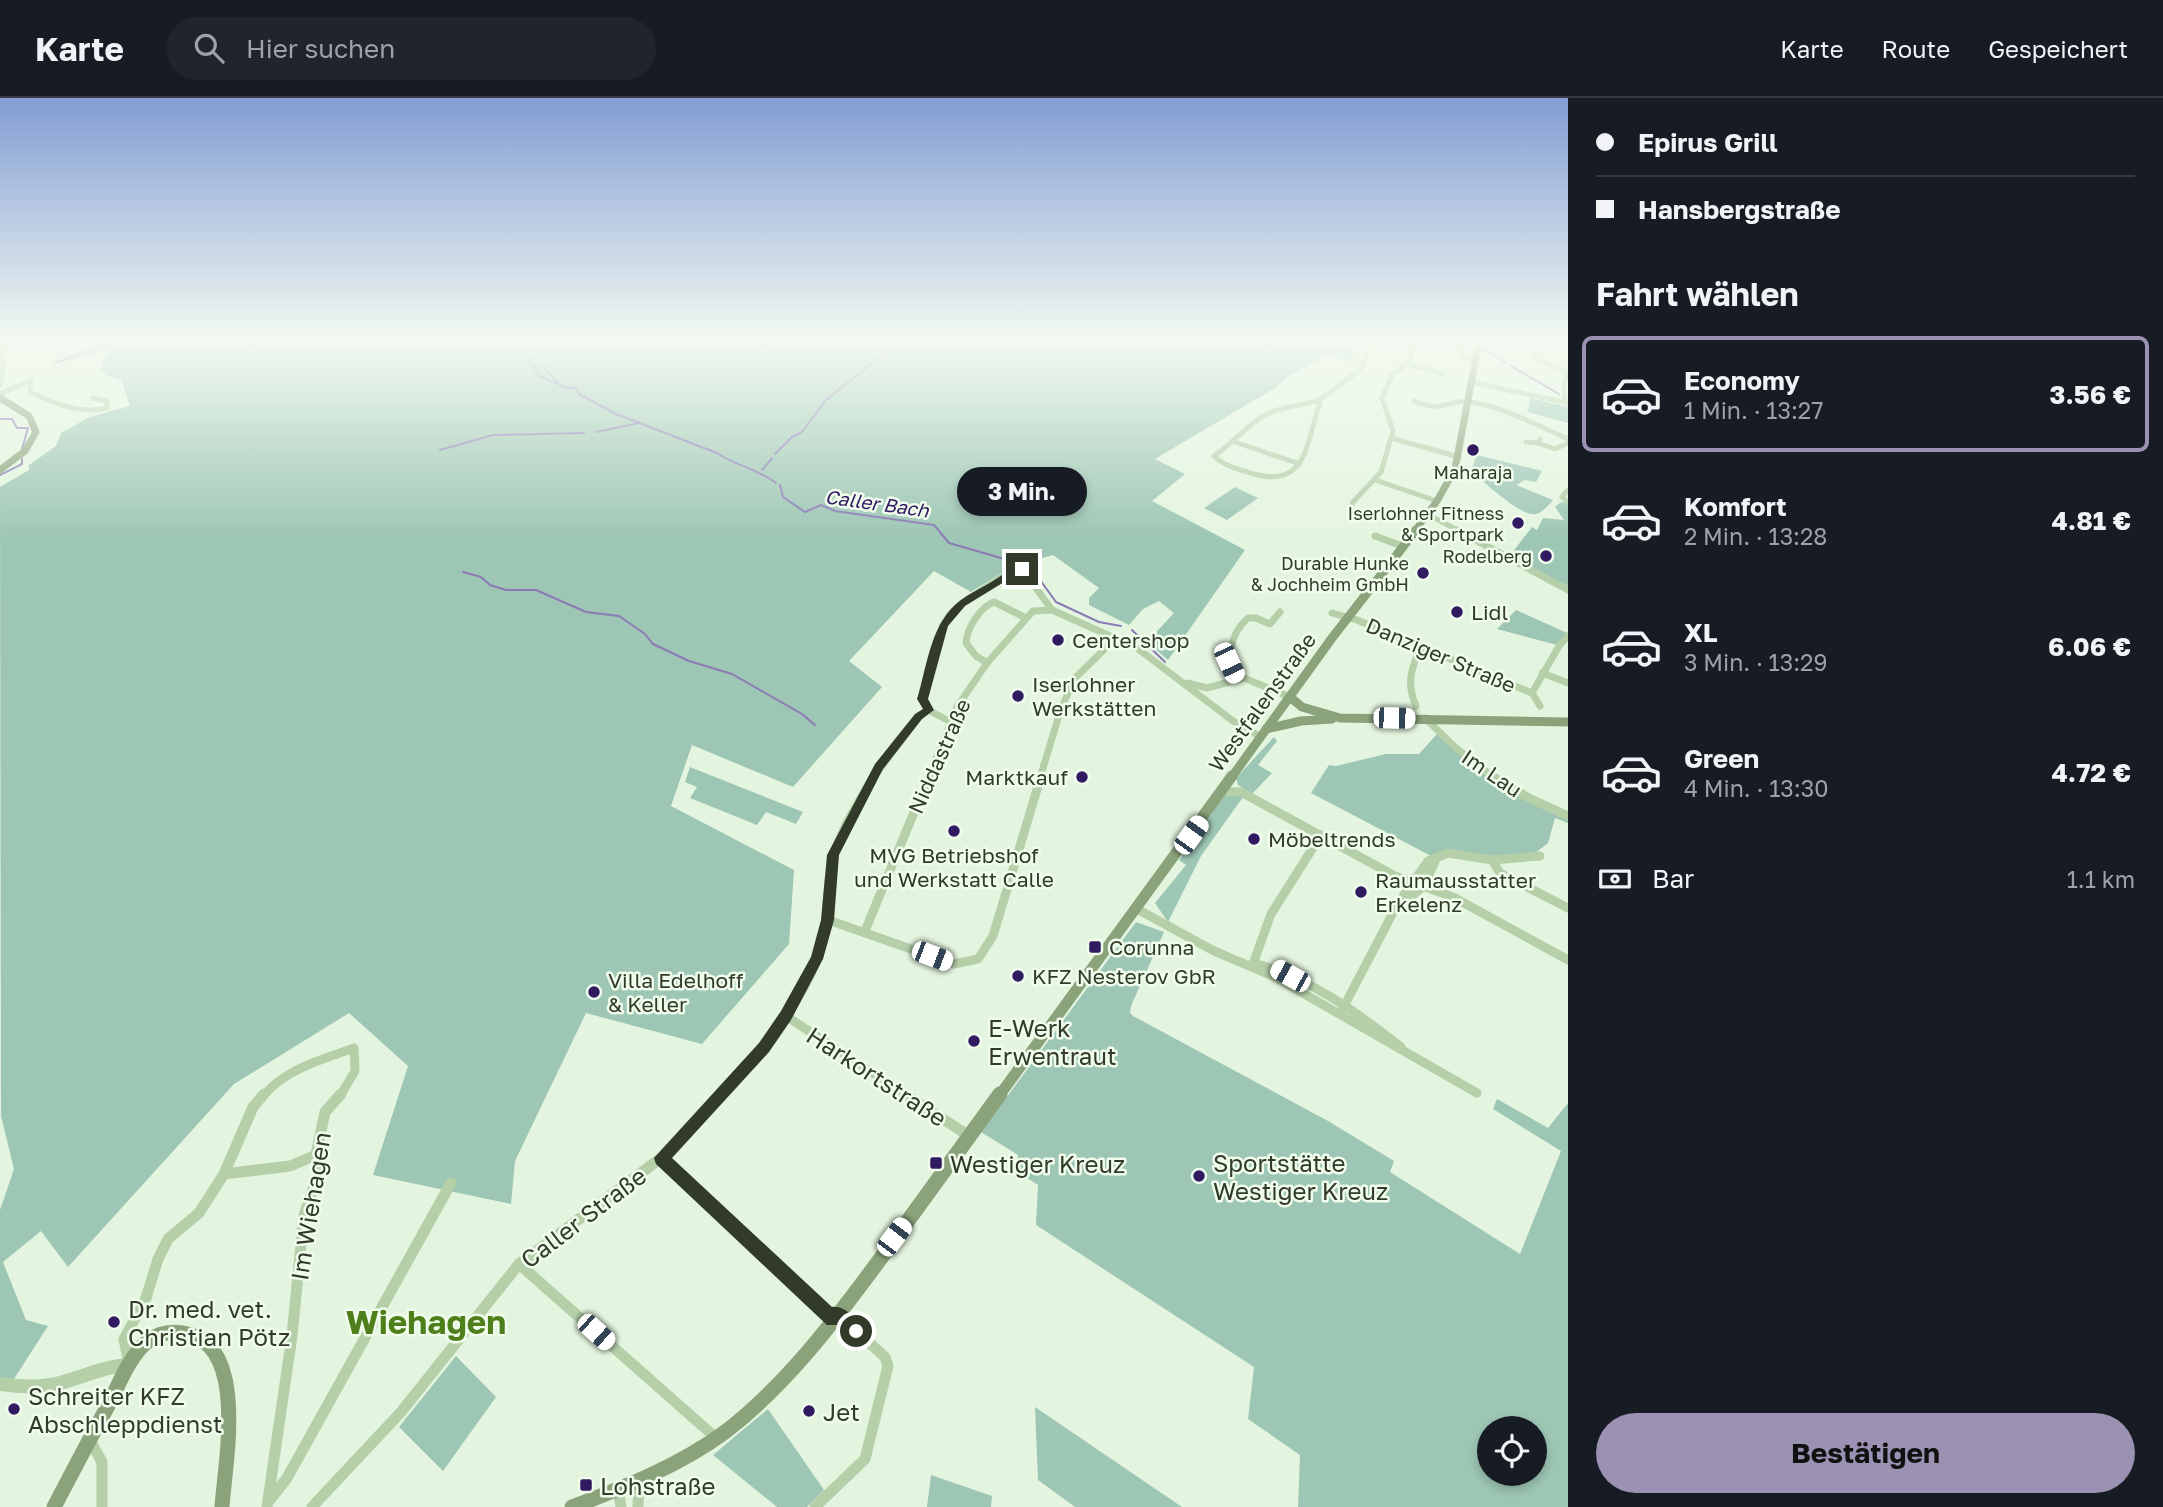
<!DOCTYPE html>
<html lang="de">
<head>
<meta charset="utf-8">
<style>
  :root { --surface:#171b24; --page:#20242c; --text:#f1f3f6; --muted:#9ea1a6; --line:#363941; --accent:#9a91b3 }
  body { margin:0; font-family:"Golos Text",sans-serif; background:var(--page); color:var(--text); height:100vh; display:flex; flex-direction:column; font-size:26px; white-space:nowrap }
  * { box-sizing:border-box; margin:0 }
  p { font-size:23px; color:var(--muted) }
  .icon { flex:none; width:38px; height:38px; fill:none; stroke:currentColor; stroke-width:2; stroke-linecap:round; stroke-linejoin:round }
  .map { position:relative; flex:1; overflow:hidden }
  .side { display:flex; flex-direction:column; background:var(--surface); width:595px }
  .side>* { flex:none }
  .top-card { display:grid; align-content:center; height:154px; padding:0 28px; background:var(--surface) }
  .buttons { position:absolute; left:1477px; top:1318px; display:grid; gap:14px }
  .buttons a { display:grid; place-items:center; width:70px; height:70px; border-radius:50%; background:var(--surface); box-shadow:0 4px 10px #0003; font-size:35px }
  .end { position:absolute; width:32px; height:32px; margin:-16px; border:9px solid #323b29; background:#fff; box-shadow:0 0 0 4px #fff }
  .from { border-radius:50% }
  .bubble { position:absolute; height:49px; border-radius:24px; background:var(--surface); box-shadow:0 4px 10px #0003; font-size:23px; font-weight:700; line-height:49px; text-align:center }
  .car { position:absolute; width:21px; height:42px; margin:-21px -10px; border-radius:9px; box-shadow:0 0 5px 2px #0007; background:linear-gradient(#fff 24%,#345 0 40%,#fff 0 76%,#345 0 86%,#fff 0) }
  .top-card b { display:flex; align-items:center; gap:24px; height:66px; font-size:26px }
  .top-card b+b { border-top:2px solid var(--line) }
  .top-card i { width:18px; height:18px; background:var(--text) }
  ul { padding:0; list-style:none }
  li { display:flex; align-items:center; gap:21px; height:116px; margin:0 14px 10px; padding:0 14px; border:4px solid transparent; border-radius:10px }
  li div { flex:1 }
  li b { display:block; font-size:26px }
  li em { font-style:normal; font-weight:700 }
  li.on { border-color:var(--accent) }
  li>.icon { width:63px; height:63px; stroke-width:1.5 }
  h2 { padding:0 28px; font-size:32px; line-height:84px }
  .pay { display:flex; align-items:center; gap:18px; height:77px; padding:0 28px; font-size:26px }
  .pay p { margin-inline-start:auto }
  .action { display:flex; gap:14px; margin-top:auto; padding:14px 28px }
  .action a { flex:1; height:80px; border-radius:42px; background:var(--accent); color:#111; font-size:28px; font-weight:700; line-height:80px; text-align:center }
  header { display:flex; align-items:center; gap:42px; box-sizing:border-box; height:98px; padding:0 35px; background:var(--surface); border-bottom:2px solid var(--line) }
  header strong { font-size:33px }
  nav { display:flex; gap:38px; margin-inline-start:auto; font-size:24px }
  .search { width:490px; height:63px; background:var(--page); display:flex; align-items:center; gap:18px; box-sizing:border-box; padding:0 24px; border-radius:38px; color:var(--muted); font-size:26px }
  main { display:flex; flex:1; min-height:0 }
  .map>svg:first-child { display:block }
  .green { fill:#9dc6b4; fill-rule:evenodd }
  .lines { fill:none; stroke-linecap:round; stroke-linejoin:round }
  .stream { stroke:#8b7bb5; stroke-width:2 }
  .minor-far3 { stroke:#b5cfa9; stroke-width:5 }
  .minor-far2 { stroke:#b5cfa9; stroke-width:7 }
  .minor-far1 { stroke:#b5cfa9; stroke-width:9 }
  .minor { stroke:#b5cfa9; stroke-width:11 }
  .tertiary { stroke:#b5cfa9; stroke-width:14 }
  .secondary-far3 { stroke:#8aa37a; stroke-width:7 }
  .secondary-far2 { stroke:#8aa37a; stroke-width:9 }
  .secondary-far1 { stroke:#8aa37a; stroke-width:11 }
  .secondary { stroke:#8aa37a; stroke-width:15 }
  .route { fill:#323b29 }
  .poi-dot { fill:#301a61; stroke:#f0fcec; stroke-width:2.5 }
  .labels { text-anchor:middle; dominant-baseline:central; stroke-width:5; stroke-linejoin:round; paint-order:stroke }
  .far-poi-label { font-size:18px; fill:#323b29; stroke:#f0fcec; text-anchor:end }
  .far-water-label { font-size:19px; font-style:italic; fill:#301a61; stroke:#f0fcec }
  .poi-label { font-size:21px; fill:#323b29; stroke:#f0fcec; text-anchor:start }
  .street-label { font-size:21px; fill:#323b29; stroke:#f0fcec }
  .near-poi-label { font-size:24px; fill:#323b29; stroke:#f0fcec; text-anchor:start }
  .near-street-label { font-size:24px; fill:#323b29; stroke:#f0fcec }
  .near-district-label { font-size:33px; font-weight:bold; fill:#4f7f1a; stroke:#f0fcec }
</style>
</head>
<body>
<header>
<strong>Karte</strong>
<div class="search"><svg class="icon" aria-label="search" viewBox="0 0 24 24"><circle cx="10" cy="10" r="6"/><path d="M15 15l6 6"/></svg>Hier suchen</div>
<nav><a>Karte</a><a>Route</a><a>Gespeichert</a></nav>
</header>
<main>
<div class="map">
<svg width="1568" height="1409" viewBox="0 0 1568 1409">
  <rect width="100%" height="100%" fill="#e4f5df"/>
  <g class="green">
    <path d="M108,244H1357L1353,259L1348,263L1330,256L1287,279L1275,290L1155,361L1185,376L1152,403L1245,452L1168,562L1147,544L1174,515L1159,503L1143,511L1129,527L1089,507V500L1099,490L1053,457L1013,468L971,494L934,473L849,563L882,589L793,689L692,647L671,708L794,772L789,846L702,946L586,915L515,1063L511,1106L373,1077L408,968L349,915L234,986L68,1169L41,1133L3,1164L26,1222L48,1228L12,1284L0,1280V1112L14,1071L1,1018L0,389L29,372V367L56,348L61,335L90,319L130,308L122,283L100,274L102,264L109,253L56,265Z"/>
    <path d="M1530,300L1568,309V325L1528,314Z"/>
    <path d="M1477,357L1542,373L1536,384L1525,382L1516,387L1553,402C1549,407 1542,415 1536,416C1522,420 1482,382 1471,373Z"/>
    <path d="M1235,389L1258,400L1227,422L1204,410Z"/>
    <path d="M1561,404L1568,405V488L1509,459L1532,429L1537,432L1543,420L1564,422L1555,409Z"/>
    <path d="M1516,512L1567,535L1557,547L1497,531Z"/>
    <path d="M1437,636L1455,652L1568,719V725L1555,720L1548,745L1534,756L1507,760L1433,759L1311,695L1329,667L1336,668L1386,656H1419Z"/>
    <path d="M1274,639L1277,643L1258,667L1272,675L1252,696L1238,687L1236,680Z"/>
    <path d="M690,669L803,714L796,726L766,714L757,727L690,700L697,689L685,684Z"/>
    <path d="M1233,696L1243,699L1201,758L1168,824L1155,805L1186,767L1179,762L1223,698Z"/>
    <path d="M1136,824L1164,834L1131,908L1130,915L1133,918L1328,1023L1394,1063L1390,1074L1520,1156L1561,1053L1493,1011L1497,1001L1548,1030L1568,1005V1409H1298L1300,1357L1248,1321L1254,1269L1036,1127L1038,1087L1016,1073L1018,1057L981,1034ZM1489,1330H1535V1376H1489Z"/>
    <path d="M456,1258L496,1299L443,1373L399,1329Z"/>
    <path d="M1035,1309L1182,1409H1075L1038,1382Z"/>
    <path d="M768,1311L824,1392L807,1409H777L713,1357Z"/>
    <path d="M931,1377L992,1398L991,1409H927Z"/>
  </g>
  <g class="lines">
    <g class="stream">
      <path d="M1483,251L1507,265"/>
      <path d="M530,260L529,265L533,266L538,277L557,286"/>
      <path d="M55,265L108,244"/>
      <path d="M544,265V270L562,289L576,290L579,296L616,316L717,355C736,368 758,371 776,385"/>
      <path d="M1511,268L1559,296"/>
      <path d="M0,321H12L17,330H28L22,351"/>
      <path d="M596,334L639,325"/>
      <path d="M440,352L493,337L584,335"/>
      <path d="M775,356L792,339L802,334L826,302L884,256L886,249"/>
      <path d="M762,372L772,360"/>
      <path d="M0,377L22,366V361"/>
      <path d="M780,387L783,399L805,414L821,407L835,413L934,427L949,445L1015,464"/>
      <path d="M1030,468L1056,504L1099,524L1121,528"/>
      <path d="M463,474L481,479L490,487L506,492H536L586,514L619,518L645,536L653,546L689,563L732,576L802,616L815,627"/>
      <path d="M1132,532L1165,564"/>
    </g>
    <g class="minor-far3">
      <path d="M1459,244L1465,261L1474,263"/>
      <path d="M1557,244L1568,248"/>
      <path d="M1542,256L1534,259L1567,274"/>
      <path d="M1408,266L1443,276"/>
      <path d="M1471,284L1568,305"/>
      <path d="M0,287C6,272 0,260 4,244"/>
      <path d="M0,296L31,282L30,294C52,305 82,317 107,310V303L93,300"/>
      <path d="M1318,303L1320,305C1306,343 1308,391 1254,376C1240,372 1224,368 1214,358C1232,346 1247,327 1265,317C1280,309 1302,307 1318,303Z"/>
      <path d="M1318,303L1360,272L1372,244"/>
      <path d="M1414,303C1445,316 1448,300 1471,304C1505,310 1537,327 1568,341"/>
      <path d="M1565,304L1564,286L1568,273"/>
      <path d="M1391,340L1459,359"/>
      <path d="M1540,341L1538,345L1555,351L1568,345"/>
      <path d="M1235,344L1300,366"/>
      <path d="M1526,344L1538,345"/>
      <path d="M1375,382L1437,403"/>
      <path d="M1568,392L1562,399L1568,404"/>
      <path d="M1351,410L1353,404L1381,374L1393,333L1382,300L1392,277L1410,263L1414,244"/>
      <path d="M1427,416L1461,434"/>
    </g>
    <g class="minor-far2">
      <path d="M1457,432L1568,492"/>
      <path d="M1375,438L1402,448"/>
      <path d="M1332,515L1357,522L1532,595"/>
      <path d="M987,565L976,558L966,545C967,530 980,509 994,504L1026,520"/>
      <path d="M1542,575L1568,585"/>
      <path d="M1237,582C1228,558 1228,538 1248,520H1256L1270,526L1280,514"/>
      <path d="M1187,585L1207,590L1244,580L1290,599"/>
      <path d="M1416,608C1406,586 1411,570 1421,549"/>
      <path d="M1540,608L1532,595L1559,548L1568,538"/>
      <path d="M928,612L951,624"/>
      <path d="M1425,620L1456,650L1495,680"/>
      <path d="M873,680L919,619L928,612L922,601L943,527L961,506L1016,470L1025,475L1052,512"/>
      <path d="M928,680L957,609L987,565L1033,513L1052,512L1137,550L1233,623L1261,639"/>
      <path d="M1040,680L1060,614L1074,581L1114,542"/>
    </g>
    <g class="minor-far1">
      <path d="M1492,678L1529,700L1568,718"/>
      <path d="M1222,694H1241L1395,778L1453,799L1568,862"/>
      <path d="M1492,762L1500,775L1568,810"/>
      <path d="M1397,810L1424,788L1437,759"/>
      <path d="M1137,811L1214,853L1273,878L1477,995"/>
      <path d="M828,822L954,866L978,861L993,838L1041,678"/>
      <path d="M865,833L929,678"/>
      <path d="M1253,865C1307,878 1358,915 1401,949"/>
      <path d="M1252,869L1271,816L1321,737"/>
      <path d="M1340,916L1398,805L1428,763L1448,755L1492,762L1540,758"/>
      <path d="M786,918L908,998"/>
      <path d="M263,998C287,970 321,962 354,950L355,973L340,998"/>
      <path d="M719,998C756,958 799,911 818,859C829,827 825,806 830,775C835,739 857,708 874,678"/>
    </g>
    <g class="minor">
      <path d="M905,996L969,1038"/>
      <path d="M661,1060L833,1221"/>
      <path d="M224,1076L290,1068L316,1057"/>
      <path d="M519,1166L715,1339"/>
      <path d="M129,1266L124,1241L146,1200L158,1161L168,1141L199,1115L224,1076L253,1009L264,996"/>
      <path d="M90,1342L102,1364V1409"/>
      <path d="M618,1391L621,1409"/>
      <path d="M269,1403L287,1380L451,1085"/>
      <path d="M267,1409L292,1238L304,1117L319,1074L316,1057L325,1014L341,996"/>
      <path d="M312,1409L401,1314L519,1166L661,1060L721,996"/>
      <path d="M638,1409L639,1382"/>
      <path d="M815,1409L865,1361L888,1268L885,1259L837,1216"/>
    </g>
    <path class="tertiary" d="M0,1286C20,1289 40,1290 60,1285C83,1279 105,1268 129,1267"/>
    <g class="secondary-far3">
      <path d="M0,300L29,318L36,334L25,353L0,372"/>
      <path d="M1414,434L1437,403L1455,371L1479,244"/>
    </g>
    <g class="secondary-far2">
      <path d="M1290,599L1302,609L1340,620L1568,624"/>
      <path d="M1266,631L1301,623L1332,621"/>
      <path d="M1231,680L1332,540L1416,432"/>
    </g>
    <path class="secondary-far1" d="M999,998L1232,678"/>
    <g class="secondary">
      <path d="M54,1409C72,1375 90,1340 109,1306C119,1286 130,1257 148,1243C160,1234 175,1233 188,1236C248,1250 225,1364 222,1409"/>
      <path d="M572,1409C625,1389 679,1368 725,1334C785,1288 833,1225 878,1164C919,1108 959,1052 1000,996"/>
    </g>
  </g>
  <linearGradient id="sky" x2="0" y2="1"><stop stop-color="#839dd4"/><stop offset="0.55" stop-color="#f3faf1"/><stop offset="1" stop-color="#f3faf1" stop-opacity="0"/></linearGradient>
  <rect width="1568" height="441" fill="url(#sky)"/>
  <path class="route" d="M1011,469L1026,471L1016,474L1009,481L965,508L948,528L928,601L934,612L922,621L883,671L839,757L834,822L823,861L791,922L769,954L672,1060L832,1209C844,1207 860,1222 864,1233L862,1239L856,1242L837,1227H827L656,1066L654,1060L759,945L781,913L811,859L821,822L827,757L875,666L915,616L923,611L917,601C927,568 931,523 961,502C977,490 997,484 1011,469Z"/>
  <g class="poi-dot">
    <circle cx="1473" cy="352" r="7"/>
    <circle cx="1518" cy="425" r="7"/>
    <circle cx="1546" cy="458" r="7"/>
    <circle cx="1423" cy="475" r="7"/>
    <circle cx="1457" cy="514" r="7"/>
    <circle cx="1058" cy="542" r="7"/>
    <circle cx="1018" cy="598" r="7"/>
    <circle cx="1082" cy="679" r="7"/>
    <circle cx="954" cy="733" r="7"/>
    <circle cx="1254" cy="741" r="7"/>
    <circle cx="1361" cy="794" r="7"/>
    <rect x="1088" y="842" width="14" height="14" rx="3.5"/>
    <circle cx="1018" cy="878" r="7"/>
    <circle cx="594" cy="894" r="7"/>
    <circle cx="974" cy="943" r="7"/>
    <rect x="929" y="1058" width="14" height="14" rx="3.5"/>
    <circle cx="1199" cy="1078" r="7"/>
    <circle cx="114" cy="1224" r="7"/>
    <circle cx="14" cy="1311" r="7"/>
    <circle cx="809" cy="1313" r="7"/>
    <rect x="579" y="1380" width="14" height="14" rx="3.5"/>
  </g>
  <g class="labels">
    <g class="far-poi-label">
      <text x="1473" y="374" text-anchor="middle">Maharaja</text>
      <text x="1504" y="415">Iserlohner Fitness<tspan x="1504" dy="21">&amp; Sportpark</tspan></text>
      <text x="1532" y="458">Rodelberg</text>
      <text x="1409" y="465">Durable Hunke<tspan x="1409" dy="21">&amp; Jochheim GmbH</tspan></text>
    </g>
    <g class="far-water-label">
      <text transform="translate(877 405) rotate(8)">Caller Bach</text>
    </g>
    <g class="poi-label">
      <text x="1471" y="514">Lidl</text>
      <text x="1072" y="542">Centershop</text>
      <text x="1032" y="586">Iserlohner<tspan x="1032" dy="24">Werkstätten</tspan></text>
      <text x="1068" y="679" text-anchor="end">Marktkauf</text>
      <text x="1268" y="741">Möbeltrends</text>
      <text x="954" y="757" text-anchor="middle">MVG Betriebshof<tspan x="954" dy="24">und Werkstatt Calle</tspan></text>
      <text x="1375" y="782">Raumausstatter<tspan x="1375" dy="24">Erkelenz</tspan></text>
      <text x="1109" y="849">Corunna</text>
      <text x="1032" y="878">KFZ Nesterov GbR</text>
      <text x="608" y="882">Villa Edelhoff<tspan x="608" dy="24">&amp; Keller</tspan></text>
    </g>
    <g class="street-label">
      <text transform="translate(1441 557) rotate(23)">Danziger Straße</text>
      <text transform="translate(1262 604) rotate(-54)">Westfalenstraße</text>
      <text transform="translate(939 658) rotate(-66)">Niddastraße</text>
      <text transform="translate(1492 675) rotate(34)">Im Lau</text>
    </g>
    <g class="near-poi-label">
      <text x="988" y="929">E-Werk<tspan x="988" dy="28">Erwentraut</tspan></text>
      <text x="1213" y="1064">Sportstätte<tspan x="1213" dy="28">Westiger Kreuz</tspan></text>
      <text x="950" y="1065">Westiger Kreuz</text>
      <text x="128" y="1210">Dr. med. vet.<tspan x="128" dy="28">Christian Pötz</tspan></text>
      <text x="28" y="1297">Schreiter KFZ<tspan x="28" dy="28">Abschleppdienst</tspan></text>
      <text x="823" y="1313">Jet</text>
      <text x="600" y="1387">Lohstraße</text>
    </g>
    <g class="near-street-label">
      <text transform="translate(877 978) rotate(33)">Harkortstraße</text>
      <text transform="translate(310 1108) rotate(-81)">Im Wiehagen</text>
      <text transform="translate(583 1119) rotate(-37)">Caller Straße</text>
    </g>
    <g class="near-district-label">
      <text x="426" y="1223">Wiehagen</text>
    </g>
  </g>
</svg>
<div class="buttons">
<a><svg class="icon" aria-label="locate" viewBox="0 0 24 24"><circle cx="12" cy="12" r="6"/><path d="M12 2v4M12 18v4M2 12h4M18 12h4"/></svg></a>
</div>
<i class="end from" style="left:856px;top:1233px"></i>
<i class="end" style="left:1022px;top:471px"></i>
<div class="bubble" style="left:957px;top:369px;width:130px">3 Min.</div>
<i class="car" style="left:1229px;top:565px;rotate:155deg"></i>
<i class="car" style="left:1394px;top:620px;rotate:91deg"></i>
<i class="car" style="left:1191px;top:737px;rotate:36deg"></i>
<i class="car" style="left:932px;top:858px;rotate:111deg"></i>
<i class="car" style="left:1290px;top:878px;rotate:299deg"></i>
<i class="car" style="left:894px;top:1139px;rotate:37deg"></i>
<i class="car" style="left:596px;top:1234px;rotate:132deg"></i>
</div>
<section class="side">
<div class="top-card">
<b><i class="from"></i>Epirus Grill</b>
<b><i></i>Hansbergstraße</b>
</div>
<h2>Fahrt wählen</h2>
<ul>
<li class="on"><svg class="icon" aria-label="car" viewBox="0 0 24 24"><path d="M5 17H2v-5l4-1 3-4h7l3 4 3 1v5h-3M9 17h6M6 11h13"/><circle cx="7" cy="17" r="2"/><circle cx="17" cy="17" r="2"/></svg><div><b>Economy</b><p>1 Min. · 13:27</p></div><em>3.56 €</em></li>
<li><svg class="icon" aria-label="car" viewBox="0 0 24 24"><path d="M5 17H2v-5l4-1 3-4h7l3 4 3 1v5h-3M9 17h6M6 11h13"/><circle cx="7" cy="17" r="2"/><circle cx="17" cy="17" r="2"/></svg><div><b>Komfort</b><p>2 Min. · 13:28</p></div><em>4.81 €</em></li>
<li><svg class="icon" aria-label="car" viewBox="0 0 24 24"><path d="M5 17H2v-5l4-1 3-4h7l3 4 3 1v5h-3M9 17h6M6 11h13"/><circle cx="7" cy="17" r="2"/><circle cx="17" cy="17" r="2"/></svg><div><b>XL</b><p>3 Min. · 13:29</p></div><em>6.06 €</em></li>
<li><svg class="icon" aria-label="car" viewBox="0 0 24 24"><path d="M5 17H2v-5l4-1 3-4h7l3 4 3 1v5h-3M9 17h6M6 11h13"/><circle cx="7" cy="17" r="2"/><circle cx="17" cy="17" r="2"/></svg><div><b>Green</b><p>4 Min. · 13:30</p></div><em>4.72 €</em></li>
</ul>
<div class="pay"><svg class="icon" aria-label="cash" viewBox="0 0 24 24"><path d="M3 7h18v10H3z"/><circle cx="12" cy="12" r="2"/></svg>Bar<p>1.1 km</p></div>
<div class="action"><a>Bestätigen</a></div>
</section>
</main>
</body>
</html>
